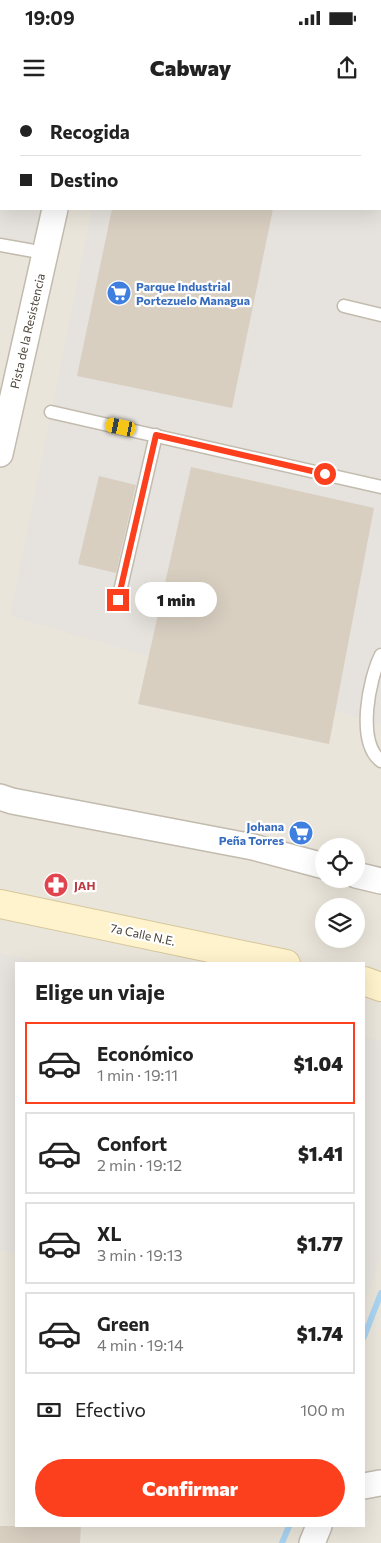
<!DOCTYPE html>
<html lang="es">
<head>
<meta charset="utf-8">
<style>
  :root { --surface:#fff; --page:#f6f6f6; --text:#222; --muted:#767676; --line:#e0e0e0; --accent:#fc3f1d }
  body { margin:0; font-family:Commissioner,sans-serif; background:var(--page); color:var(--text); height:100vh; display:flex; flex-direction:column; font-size:19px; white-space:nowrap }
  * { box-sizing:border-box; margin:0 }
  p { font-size:16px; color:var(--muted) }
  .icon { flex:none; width:28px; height:28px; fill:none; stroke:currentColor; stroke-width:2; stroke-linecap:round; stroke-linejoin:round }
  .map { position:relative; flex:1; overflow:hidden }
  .details { position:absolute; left:15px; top:862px; width:350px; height:565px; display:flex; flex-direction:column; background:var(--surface); border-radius:0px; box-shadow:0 5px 20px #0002 }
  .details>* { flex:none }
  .guide { position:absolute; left:0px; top:0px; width:381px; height:110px; box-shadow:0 5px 20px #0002; display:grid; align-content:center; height:110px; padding:0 20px; background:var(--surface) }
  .buttons { position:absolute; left:315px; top:738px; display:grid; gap:10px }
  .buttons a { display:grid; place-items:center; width:50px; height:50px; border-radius:50%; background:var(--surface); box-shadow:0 5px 20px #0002; font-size:25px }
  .end { position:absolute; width:22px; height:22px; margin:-11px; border:6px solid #fc3f1d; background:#fff; box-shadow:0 0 0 2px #fff }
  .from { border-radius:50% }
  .bubble { position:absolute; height:35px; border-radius:18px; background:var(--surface); box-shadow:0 5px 20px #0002; font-size:16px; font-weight:800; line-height:35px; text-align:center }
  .car { position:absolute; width:15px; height:30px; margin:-15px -8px; border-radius:6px; box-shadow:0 0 4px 1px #0007; background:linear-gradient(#f5c518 24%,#345 0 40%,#f5c518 0 76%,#345 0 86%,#f5c518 0) }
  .guide b { display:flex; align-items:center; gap:18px; height:48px; font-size:19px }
  .guide b+b { border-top:1px solid var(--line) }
  .guide i { width:12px; height:12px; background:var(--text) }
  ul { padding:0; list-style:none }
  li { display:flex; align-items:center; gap:15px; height:82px; margin:0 10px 8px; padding:0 10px; border:2px solid var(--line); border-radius:0px }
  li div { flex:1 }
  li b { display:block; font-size:19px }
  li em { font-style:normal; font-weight:800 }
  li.selected { border-color:var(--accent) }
  li>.icon { width:45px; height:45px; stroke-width:1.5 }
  h2 { padding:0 20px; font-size:22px; line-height:60px }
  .pay { display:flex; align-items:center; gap:12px; height:55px; padding:0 20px; font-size:19px }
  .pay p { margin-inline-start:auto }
  .primary-button { display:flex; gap:10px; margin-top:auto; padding:10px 20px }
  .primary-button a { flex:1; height:58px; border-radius:30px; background:var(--accent); color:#fff; font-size:20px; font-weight:800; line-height:58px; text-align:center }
  .status { display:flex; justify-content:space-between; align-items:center; height:35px; padding:0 25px; background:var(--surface); direction:ltr }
  .status svg { height:14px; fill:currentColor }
  header { display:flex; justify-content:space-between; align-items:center; height:65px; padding:0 20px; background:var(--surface); font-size:22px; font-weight:800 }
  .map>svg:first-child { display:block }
  .residential { fill:#eae5da; fill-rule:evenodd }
  .industrial { fill:#e6e2dd }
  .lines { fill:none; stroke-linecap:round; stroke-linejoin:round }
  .stream { stroke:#a9d4f2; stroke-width:6 }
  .building { fill:#d8cfc1 }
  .lane-casing { stroke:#c2bbae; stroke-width:15 }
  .street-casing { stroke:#c2bbae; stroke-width:28 }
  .secondary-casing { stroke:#d6c79b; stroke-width:30 }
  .lane { stroke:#fff; stroke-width:12 }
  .street { stroke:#fff; stroke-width:25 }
  .secondary { stroke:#fff3cd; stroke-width:28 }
  .route { stroke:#fc3f1d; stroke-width:6 }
  .labels { text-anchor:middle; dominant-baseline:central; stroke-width:4.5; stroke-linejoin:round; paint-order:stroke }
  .shop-label { font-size:12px; font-weight:bold; fill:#366cbe; stroke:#fff; text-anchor:start }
  .street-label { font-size:12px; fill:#4b4439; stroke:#fff }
  .health-label { font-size:12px; font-weight:bold; fill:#be3a42; stroke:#fff; text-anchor:start }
</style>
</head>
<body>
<div class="status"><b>19:09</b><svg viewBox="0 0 49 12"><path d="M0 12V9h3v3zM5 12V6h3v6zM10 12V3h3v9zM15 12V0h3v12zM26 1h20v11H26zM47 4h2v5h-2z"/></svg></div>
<header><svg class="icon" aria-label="menu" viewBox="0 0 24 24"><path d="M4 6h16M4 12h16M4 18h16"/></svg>Cabway<svg class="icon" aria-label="share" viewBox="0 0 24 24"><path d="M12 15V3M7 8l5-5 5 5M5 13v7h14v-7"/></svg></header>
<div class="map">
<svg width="381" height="1443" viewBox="0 0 381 1443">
  <rect width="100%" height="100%" fill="#f6f3ec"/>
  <path class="residential" d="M0,0H381V1443H0ZM1,1H380V109H1ZM324,746H356V779H324ZM324,806H356V839H324ZM16,864H364V1426H16Z"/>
  <g class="industrial">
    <path d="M0,0H74L1,1V109H53L45,153L0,146Z"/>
    <path d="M114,0H381V624L10,516L92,109H380V1H114Z"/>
    <path d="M0,853L45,864H16V1154L0,1150Z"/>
    <path d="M364,937L381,941V1155L364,1204Z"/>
  </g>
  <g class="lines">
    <g class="stream">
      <path d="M364,1237L381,1193"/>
      <path d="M282,1443L289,1426"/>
    </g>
  </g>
  <g class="building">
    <path d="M112,109H273L232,308L77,276Z"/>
    <path d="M191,367L374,408L329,644L138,604Z"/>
    <path d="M99,376L136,385L116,473L78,464Z"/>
    <path d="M0,1426H81L80,1443H0Z"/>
  </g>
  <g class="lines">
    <defs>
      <g id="lane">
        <path d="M380,41H381"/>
        <path d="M0,145L45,153"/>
        <path d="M344,206L381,215"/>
        <path d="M51,312L381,387"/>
        <path d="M118,500L156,335"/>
        <path d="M381,555C369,579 356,642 381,661"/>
      </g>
      <g id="street">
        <path d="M79,1V0"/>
        <path d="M0,354L55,109"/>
        <path d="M0,697L12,701L253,747L324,766"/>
        <path d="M356,775L381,781"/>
        <path d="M364,1386L380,1383"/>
        <path d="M312,1443L319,1426"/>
      </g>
      <g id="secondary">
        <path d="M0,804L286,864"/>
        <path d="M364,881L381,887"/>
      </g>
    </defs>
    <use href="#lane" class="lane-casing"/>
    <use href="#street" class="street-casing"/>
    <use href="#secondary" class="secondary-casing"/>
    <use href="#lane" class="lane"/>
    <use href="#street" class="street"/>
    <use href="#secondary" class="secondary"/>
  </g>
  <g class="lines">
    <path class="route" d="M118,500L156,335L325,374"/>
  </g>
  <defs>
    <symbol id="supermarket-disc" viewBox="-11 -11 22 22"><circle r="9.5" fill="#3f7fe0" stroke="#fff"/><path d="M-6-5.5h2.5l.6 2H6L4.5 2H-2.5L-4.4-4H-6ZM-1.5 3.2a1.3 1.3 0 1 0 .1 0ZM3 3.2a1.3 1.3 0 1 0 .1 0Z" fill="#fff"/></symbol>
    <symbol id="pharmacy-disc" viewBox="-11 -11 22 22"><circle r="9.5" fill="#e0444e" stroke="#fff"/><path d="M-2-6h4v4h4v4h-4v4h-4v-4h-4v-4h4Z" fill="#fff"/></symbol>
  </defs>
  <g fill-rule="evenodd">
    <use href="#supermarket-disc" x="105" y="179" width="28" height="28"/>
    <use href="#supermarket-disc" x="287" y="719" width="28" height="28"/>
    <use href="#pharmacy-disc" x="42" y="771" width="28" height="28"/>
  </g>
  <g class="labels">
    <g class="shop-label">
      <text x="136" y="186">Parque Industrial<tspan x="136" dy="14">Portezuelo Managua</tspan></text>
      <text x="284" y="726" text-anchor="end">Johana<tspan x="284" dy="14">Peña Torres</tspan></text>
    </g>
    <g class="street-label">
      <text transform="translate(27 231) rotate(-77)">Pista de la Resistencia</text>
      <text transform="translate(143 834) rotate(12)">7a Calle N.E.</text>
    </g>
    <g class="health-label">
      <text x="74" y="785">JAH</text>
    </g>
  </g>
</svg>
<div class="buttons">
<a><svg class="icon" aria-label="locate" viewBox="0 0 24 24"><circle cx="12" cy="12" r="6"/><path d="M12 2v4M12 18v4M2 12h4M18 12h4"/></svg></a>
<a><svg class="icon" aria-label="layers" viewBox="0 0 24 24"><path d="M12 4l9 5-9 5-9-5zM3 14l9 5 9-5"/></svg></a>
</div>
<i class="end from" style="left:325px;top:374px"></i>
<i class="end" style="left:118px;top:500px"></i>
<div class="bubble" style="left:135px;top:482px;width:82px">1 min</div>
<i class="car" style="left:121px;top:327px;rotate:282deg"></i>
<div class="guide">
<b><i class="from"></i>Recogida</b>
<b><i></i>Destino</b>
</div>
<section class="details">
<h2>Elige un viaje</h2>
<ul>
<li class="selected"><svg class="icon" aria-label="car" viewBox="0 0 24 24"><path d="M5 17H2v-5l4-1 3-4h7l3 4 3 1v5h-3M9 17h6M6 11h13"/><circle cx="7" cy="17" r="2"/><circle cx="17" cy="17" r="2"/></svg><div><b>Económico</b><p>1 min · 19:11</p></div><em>$1.04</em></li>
<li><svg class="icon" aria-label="car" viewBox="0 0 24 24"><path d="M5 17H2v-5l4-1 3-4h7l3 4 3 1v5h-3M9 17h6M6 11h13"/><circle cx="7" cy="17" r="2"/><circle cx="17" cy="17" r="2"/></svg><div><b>Confort</b><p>2 min · 19:12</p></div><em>$1.41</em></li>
<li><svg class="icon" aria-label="car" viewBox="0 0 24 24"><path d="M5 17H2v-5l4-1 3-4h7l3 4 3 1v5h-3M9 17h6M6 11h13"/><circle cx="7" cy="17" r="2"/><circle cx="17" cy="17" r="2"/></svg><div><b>XL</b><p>3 min · 19:13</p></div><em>$1.77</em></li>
<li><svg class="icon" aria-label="car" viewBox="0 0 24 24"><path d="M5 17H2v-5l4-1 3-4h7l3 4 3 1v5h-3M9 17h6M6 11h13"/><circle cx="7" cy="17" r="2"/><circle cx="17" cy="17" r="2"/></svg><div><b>Green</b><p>4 min · 19:14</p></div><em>$1.74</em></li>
</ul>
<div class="pay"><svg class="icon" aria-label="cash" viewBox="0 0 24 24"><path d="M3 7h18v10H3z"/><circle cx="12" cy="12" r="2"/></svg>Efectivo<p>100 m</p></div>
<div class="primary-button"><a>Confirmar</a></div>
</section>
</div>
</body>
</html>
